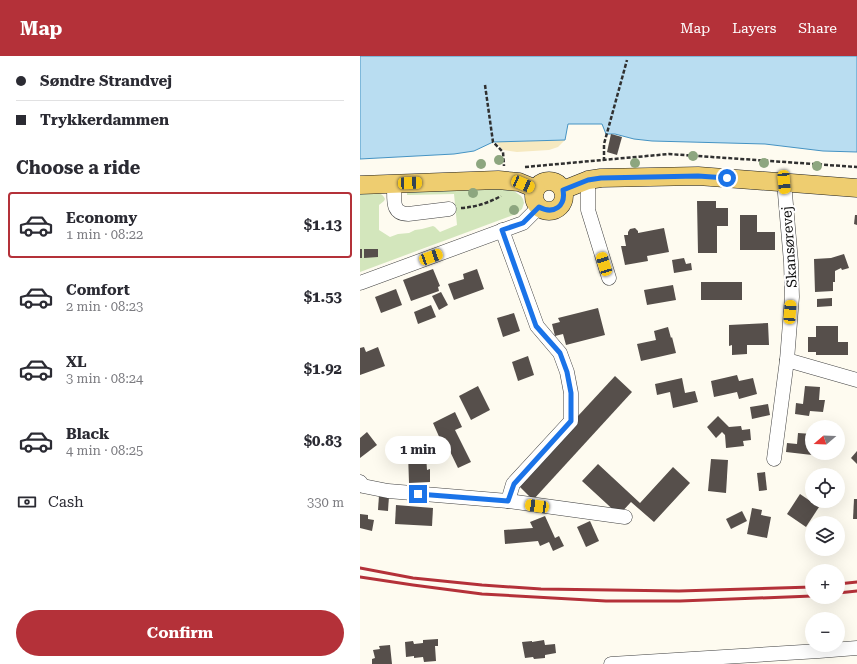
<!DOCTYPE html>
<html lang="en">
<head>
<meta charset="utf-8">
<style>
  :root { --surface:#fff; --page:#f7f7f7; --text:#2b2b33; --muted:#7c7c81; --line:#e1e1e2; --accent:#b43139 }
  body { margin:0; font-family:"Roboto Serif",serif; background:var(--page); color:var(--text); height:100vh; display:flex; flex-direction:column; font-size:15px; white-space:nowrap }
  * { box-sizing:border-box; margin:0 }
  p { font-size:13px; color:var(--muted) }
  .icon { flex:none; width:22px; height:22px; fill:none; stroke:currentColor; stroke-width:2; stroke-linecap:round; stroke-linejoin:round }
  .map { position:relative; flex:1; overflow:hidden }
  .side { display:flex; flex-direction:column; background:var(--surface); width:360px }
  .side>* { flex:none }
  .hud { display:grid; align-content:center; height:88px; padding:0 16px; background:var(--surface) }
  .needle { width:26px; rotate:251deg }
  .buttons { position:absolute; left:445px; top:364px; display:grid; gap:8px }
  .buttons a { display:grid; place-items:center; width:40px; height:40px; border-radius:50%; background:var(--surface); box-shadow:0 4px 16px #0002; font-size:20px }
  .end { position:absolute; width:18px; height:18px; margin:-9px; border:5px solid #1a73e8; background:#fff; box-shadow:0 0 0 2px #fff }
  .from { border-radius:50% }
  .bubble { position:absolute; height:28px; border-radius:14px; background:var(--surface); box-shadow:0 4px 16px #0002; font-size:13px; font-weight:700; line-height:28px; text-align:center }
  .car { position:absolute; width:12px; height:24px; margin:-12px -6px; border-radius:5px; box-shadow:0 0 3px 1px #0007; background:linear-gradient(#f5c518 24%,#345 0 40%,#f5c518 0 76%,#345 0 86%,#f5c518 0) }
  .hud b { display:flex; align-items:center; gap:14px; height:38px; font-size:15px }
  .hud b+b { border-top:1px solid var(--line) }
  .hud i { width:10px; height:10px; background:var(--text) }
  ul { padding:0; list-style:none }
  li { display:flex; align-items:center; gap:12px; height:66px; margin:0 8px 6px; padding:0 8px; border:2px solid transparent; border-radius:4px }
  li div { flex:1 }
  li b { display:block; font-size:15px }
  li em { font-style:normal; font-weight:700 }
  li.current { border-color:var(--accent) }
  li>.icon { width:36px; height:36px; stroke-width:1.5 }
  h2 { padding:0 16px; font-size:18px; line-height:48px }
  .pay { display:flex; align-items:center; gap:10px; height:44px; padding:0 16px; font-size:15px }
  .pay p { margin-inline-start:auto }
  .primary-button { display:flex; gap:8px; margin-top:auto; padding:8px 16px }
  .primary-button a { flex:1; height:46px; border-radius:24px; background:var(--accent); color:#fff; font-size:16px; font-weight:700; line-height:46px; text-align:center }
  header { display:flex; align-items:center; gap:24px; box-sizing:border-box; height:56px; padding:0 20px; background:var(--accent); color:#fff }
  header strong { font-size:19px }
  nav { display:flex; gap:22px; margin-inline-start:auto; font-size:14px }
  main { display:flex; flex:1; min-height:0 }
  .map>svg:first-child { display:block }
  .green { fill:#d3e6bc }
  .sand { fill:#f6e9c0 }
  .water { fill:#b9ddf1; stroke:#4593c3 }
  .building { fill:#564f4b }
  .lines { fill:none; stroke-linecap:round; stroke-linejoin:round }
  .minor-casing { stroke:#414141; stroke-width:15 }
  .major-casing { stroke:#1f1f1f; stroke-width:19 }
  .path { stroke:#303030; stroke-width:2.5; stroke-dasharray:4 2; stroke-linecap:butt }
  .minor { stroke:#fff; stroke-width:14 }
  .major { stroke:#eecd70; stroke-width:18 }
  .rail { stroke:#b43139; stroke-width:3 }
  .tree { fill:#8da67f }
  .route { stroke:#1a73e8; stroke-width:5 }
  .labels { text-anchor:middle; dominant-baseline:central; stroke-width:4; stroke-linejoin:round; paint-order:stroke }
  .street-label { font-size:14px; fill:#0e0e0e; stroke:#fff }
</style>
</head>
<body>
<header>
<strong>Map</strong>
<nav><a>Map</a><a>Layers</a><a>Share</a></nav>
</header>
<main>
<section class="side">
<div class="hud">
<b><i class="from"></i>Søndre Strandvej</b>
<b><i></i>Trykkerdammen</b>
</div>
<h2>Choose a ride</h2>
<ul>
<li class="current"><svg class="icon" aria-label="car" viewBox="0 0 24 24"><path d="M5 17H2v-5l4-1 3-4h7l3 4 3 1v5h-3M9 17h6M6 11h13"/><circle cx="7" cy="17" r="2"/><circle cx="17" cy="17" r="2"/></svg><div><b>Economy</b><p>1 min · 08:22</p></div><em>$1.13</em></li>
<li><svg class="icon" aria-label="car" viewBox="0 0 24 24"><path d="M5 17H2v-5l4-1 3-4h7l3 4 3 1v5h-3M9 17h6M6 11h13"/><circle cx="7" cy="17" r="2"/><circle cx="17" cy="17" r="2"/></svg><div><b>Comfort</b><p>2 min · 08:23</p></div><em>$1.53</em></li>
<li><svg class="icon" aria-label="car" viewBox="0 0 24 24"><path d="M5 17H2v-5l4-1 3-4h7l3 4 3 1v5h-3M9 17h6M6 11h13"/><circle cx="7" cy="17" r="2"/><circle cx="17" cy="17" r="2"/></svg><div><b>XL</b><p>3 min · 08:24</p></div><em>$1.92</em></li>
<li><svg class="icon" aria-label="car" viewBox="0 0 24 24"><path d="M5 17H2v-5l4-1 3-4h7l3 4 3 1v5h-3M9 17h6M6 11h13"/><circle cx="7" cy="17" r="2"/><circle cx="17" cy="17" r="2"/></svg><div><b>Black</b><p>4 min · 08:25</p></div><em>$0.83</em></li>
</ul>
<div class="pay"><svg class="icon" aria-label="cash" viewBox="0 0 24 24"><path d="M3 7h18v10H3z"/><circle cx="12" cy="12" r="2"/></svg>Cash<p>330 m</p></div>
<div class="primary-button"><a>Confirm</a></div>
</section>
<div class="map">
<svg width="497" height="608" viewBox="0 0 497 608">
  <rect width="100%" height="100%" fill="#fefbf0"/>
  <path class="green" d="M135,132L151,133L161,140L163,143L164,147L162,153L156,158L0,216V137C8,137 22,134 25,143L24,145L19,149V174L30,181L38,178L49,177L55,174L62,173L73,170L75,171L80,176L97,169L94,138L47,139V136Z"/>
  <path class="sand" d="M205,84L198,91L189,94L157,96L143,94L136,86Z"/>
  <path class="water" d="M0,0H497V96L463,95L405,88L292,85L274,83L255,78H246L242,68H208L205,84L133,86L114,95L94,98L0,103Z"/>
  <g class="building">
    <path d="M251,78L262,81L257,99L247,96Z"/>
    <path d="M337,145H356V152H368V170H357V197H338Z"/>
    <path d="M380,159H397V176H415V194H380Z"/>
    <path d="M495,159H497V169L494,168Z"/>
    <path d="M275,172L278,175V177L304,172L309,196L287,200L288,205L265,209L261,190H266L264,179H268V176L270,173Z"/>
    <rect x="0" y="193" width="2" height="9"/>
    <path d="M4,193H18V201L4,202Z"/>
    <path d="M484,198L489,212L482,214L481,212L475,215V226H473V235L455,236L454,203L471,202Z"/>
    <path d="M324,202L326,208L331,207L332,214L314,217L312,204Z"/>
    <path d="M73,213L80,230L78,231L79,235L51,245L43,224Z"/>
    <path d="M117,213L124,233L94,244L88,228L104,223L103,218Z"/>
    <rect x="341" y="226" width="41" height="18"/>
    <path d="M313,229L316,244L287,249L284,234Z"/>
    <path d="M36,233L42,249L21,257L15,241Z"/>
    <path d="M81,236L88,249L79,254L72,240Z"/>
    <path d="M472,242V250L457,251V243Z"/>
    <path d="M71,249L76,261L58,268L54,256Z"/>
    <path d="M238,252L245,279L206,289L203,278L195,280L192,268L200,266L198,262Z"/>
    <path d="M154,257L160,275L143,281L137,262Z"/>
    <path d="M408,267L409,289H387V298L372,299V289L369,290V269Z"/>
    <path d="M456,270H478V286H488V299H456V296H448V281H456Z"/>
    <path d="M308,271L311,282L312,281L316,297L281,305L277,288L296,284L294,275Z"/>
    <path d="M4,291L6,296L18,291L25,310L0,319V292Z"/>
    <path d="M168,300L174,319L158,325L152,306Z"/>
    <path d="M377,319L379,325L393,322L397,338L379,343L377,336L354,341L351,325Z"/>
    <path d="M255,320L272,336L173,444L156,427Z"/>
    <path d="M322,322L325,337L335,335L338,346L313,352L310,336L297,339L295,328Z"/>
    <path d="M118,330L130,354L111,364L99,340Z"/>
    <path d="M445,330L460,331L459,344H465L463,356L450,355L449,360L435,358L436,347L443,348Z"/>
    <path d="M408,348L410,359L392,363L390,351Z"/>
    <path d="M95,356L102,371L95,374L111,406L98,412L84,383L81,385L73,367Z"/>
    <path d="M358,360L369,371L381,370L382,374L390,373L391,384L383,385L384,390L366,392L365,379L362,376L356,382L347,371Z"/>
    <path d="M7,376L17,389L0,402V382Z"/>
    <path d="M438,377L452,378V399L426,396L427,387L437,388Z"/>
    <path d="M65,384L67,414L70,413V426L49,427L48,397L50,396V385Z"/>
    <path d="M497,395V408L491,402Z"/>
    <path d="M351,403L368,404L366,437L348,435Z"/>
    <path d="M238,408L280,447L313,411L330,427L294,466L271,446L259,459L222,425Z"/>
    <path d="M405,416L407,434L399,435L397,417Z"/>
    <path d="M440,438L459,451L446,471L427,458Z"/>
    <path d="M19,439L29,440L28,455L18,454Z"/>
    <path d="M494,443H497V463H493Z"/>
    <path d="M36,449L73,452L72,470L35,468Z"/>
    <path d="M392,452L402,454L401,459L411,461L407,482L387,478Z"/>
    <path d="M382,455L387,465L371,473L366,463Z"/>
    <path d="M0,458L8,459V463L14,464L12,475L0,472Z"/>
    <path d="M185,460L195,482L199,480L204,490L193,495L189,486L180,490L178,485L145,488L144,474L173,472L170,466Z"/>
    <path d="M230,465L239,485L226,491L217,471Z"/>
    <path d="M78,583V590H75L76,605L64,606L63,601L54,602V600L46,601L45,586L53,585L54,588L63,587V584Z"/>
    <path d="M184,584L185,589L195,588L196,597L185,599V602L174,603L173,601L165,602L162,586L172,585V586Z"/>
    <path d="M30,589L32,608H12V603L15,602L13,594L20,593L19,590Z"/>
  </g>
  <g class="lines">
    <defs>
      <g id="minor">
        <path d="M228,124V154L249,222"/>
        <path d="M34,128C35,141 30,158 48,158L89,153"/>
        <path d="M142,174L177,270L200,297L207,316L211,337V365L153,428L148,445"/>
        <path d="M0,227L163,167L179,151"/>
        <path d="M427,304L497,324"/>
        <path d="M414,403L427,304L432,241L431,206L424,126"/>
        <path d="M0,426L3,430L28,435L148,445L265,461"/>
        <path d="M251,608L459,595L497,592"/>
      </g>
      <g id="major">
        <circle cx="189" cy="140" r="15"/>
        <path d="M0,129L138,124L159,126L176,133"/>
        <path d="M203,134L228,124L241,122L338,120L497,132"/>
      </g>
    </defs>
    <use href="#minor" class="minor-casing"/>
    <use href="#major" class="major-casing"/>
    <g class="path">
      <path d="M125,29L133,86L143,96L144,110"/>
      <path d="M244,105V88L267,4"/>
      <path d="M165,111L309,98L497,111"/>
      <path d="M101,152C116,151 128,147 141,140"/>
    </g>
    <use href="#minor" class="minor"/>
    <use href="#major" class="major"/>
    <g class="rail">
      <path d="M0,512L53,522L122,529L181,533L319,535L452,531"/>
      <path d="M0,521L53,529L122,538L246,545H320L452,540"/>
      <path d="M478,528L497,526"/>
      <path d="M478,537L497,535"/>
    </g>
  </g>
  <g class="tree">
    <circle cx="333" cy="100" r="5"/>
    <circle cx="139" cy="104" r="5"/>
    <circle cx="275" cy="107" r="5"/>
    <circle cx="404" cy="107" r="5"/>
    <circle cx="121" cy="108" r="5"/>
    <circle cx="457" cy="110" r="5"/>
    <circle cx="113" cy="137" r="5"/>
    <circle cx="154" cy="154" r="5"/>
  </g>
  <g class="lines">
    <path class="route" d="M58,438L148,445L154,428L211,365V337L207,316L200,297L176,270L142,174L163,167L179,151C194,159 206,150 203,134L228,124L241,122L338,120L367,122"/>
  </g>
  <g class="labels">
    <g class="street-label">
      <text transform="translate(429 191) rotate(-94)">Skansørevej</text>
    </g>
  </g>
</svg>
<div class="buttons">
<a><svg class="needle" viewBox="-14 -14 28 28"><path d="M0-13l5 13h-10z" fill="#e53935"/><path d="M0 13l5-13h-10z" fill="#7c7c81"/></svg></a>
<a><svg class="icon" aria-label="locate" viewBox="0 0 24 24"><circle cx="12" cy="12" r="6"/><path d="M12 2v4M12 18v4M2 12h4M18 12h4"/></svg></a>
<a><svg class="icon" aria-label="layers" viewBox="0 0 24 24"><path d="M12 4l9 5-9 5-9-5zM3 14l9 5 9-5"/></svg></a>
<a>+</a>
<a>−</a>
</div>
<i class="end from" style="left:367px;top:122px"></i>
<i class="end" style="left:58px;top:438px"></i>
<div class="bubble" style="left:25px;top:380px;width:66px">1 min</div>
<i class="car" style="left:424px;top:126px;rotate:175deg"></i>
<i class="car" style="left:50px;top:127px;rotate:88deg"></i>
<i class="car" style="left:163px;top:128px;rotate:113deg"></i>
<i class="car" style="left:71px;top:201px;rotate:70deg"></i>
<i class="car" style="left:244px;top:208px;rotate:343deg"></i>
<i class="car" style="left:430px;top:256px;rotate:4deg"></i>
<i class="car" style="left:177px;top:450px;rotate:278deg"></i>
</div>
</main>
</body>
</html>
